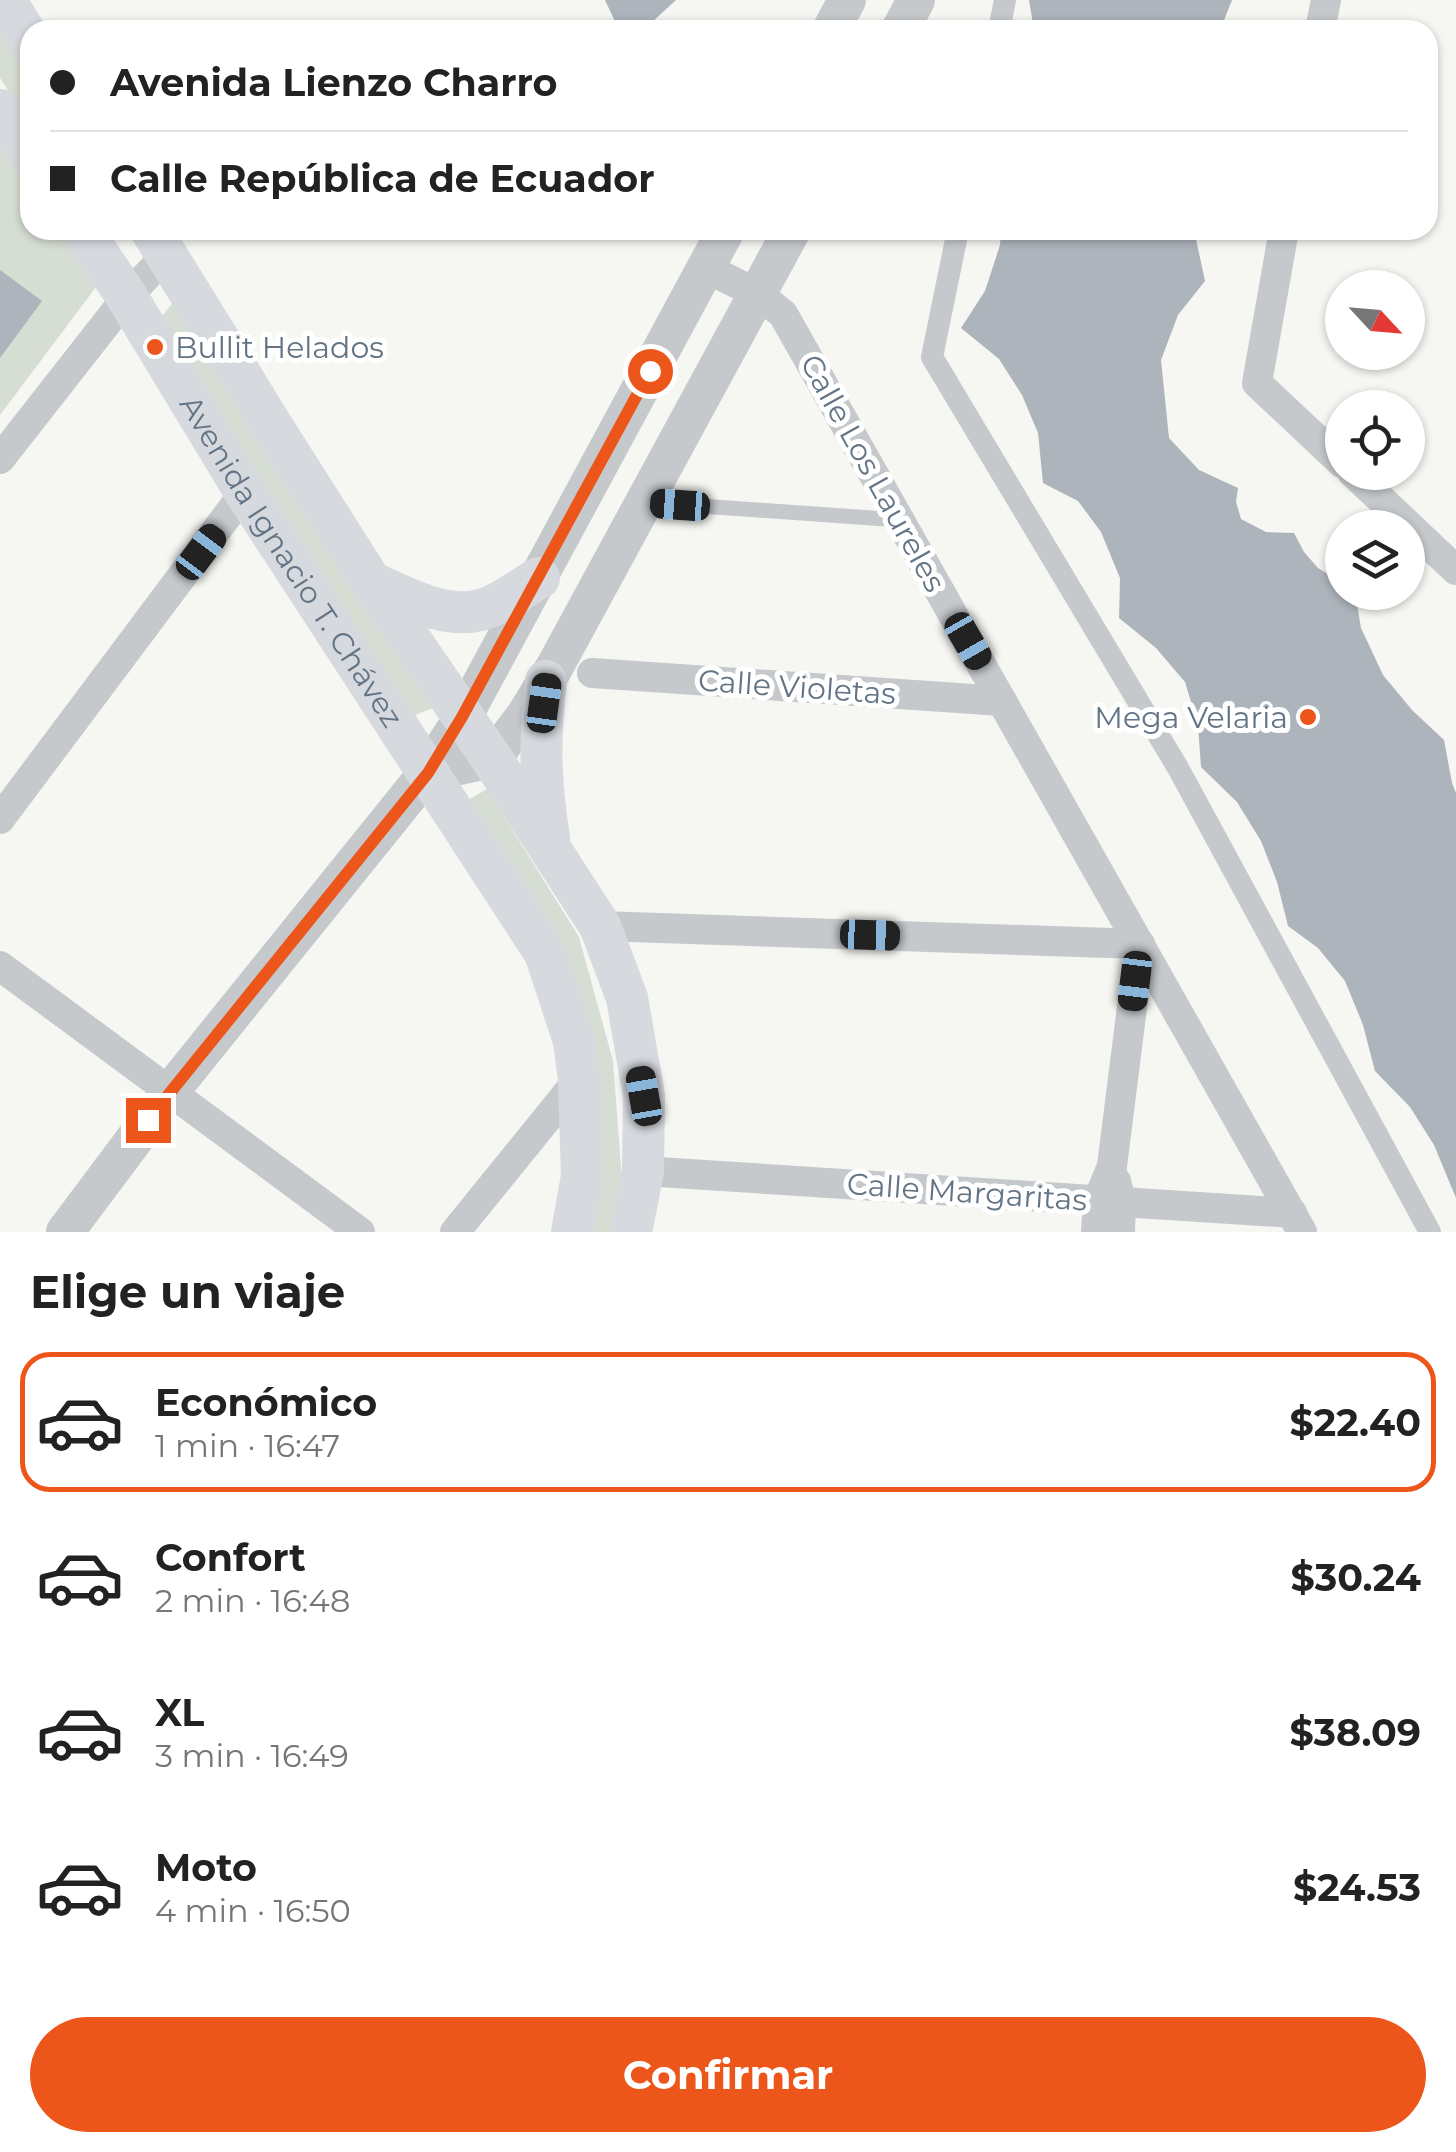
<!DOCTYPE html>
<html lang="es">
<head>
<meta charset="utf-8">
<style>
  :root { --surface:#fff; --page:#f2f2f2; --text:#222; --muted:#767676; --line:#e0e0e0; --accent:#ed561b }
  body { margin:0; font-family:Montserrat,sans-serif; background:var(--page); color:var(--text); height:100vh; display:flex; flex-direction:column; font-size:38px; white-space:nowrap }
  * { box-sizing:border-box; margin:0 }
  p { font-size:32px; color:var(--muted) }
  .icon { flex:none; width:55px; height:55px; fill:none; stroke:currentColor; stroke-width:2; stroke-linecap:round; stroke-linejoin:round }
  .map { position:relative; height:1232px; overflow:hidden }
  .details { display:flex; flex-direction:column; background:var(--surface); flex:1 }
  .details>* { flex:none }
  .top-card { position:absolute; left:20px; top:20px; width:1418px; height:220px; border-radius:30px; box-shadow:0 2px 8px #0004; display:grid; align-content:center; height:220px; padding:0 30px; background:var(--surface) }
  .needle { width:65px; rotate:116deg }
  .buttons { position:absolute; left:1325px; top:270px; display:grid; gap:20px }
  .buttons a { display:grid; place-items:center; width:100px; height:100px; border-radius:50%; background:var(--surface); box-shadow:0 2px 8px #0004; font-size:50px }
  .end { position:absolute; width:45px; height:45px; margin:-22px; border:12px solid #ed561b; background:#fff; box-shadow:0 0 0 5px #fff }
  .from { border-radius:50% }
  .car { position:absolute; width:30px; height:60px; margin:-30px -15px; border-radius:12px; box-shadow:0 0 8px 2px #0007; background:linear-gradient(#222 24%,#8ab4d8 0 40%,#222 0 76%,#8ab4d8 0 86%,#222 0) }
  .top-card b { display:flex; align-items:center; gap:35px; height:95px; font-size:38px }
  .top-card b+b { border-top:2px solid var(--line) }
  .top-card i { width:25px; height:25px; background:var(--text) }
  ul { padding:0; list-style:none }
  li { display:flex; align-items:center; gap:30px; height:140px; margin:0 20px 15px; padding:0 10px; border:5px solid transparent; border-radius:30px }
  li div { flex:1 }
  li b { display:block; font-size:38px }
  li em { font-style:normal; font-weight:700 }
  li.current { border-color:var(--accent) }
  li>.icon { width:90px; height:90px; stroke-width:1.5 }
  h2 { padding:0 30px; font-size:45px; line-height:120px }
  .button { display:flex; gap:20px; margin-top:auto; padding:20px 30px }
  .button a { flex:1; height:115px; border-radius:60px; background:var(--accent); color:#fff; font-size:40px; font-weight:700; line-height:115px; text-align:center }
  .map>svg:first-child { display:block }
  .green { fill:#d6ded3 }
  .building { fill:#adb4bb }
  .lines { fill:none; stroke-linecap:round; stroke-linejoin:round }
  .service { stroke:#c5c9cc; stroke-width:15 }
  .pedestrian { stroke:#c5c9cc; stroke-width:22 }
  .minor { stroke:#c5c9cc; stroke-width:30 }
  .tertiary { stroke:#c5c9cc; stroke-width:38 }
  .secondary { stroke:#d6dadf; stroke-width:42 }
  .route { stroke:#ed561b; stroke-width:12 }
  .poi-dot { fill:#ed561b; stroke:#fff; stroke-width:4 }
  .labels { text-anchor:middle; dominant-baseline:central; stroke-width:10; stroke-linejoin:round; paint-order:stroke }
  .poi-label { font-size:30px; fill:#637485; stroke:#fff; text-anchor:start }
  .street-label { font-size:30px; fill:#637485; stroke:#fff }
</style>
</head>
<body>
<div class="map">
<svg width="1456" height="1232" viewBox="0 0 1456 1232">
  <rect width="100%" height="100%" fill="#f6f6f2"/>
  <g class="green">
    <path d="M0,28L30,74V125L0,78Z"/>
    <path d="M0,136L30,178V230H67L102,279L0,415Z"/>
    <path d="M176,299L441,705L410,717L157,322Z"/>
    <path d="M487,789L579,937L613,1061L622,1180L611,1232H583L585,1066L461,804Z"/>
  </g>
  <g class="building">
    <path d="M605,0H676L651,23L638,30H619Z"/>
    <path d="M1029,0H1232L1222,25L1223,30H1034Z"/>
    <path d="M1001,230H1194L1205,281L1178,315L1161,360L1169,438L1199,470L1238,488L1236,502L1241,519L1266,532L1294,533L1304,552L1318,568L1336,579L1342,580V592H1355L1361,628L1383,675L1412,710L1444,740L1452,783L1456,793V1198L1434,1145L1410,1107L1375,1071L1363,1025L1345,981L1318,948L1288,926L1277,882L1261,841L1237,802L1201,767L1198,725L1185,682L1156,648L1119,618L1120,578L1101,532L1078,501L1043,483L1038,433L1022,395L999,359L961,328L985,291L1000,245Z"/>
    <path d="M0,270L42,301L0,358Z"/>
  </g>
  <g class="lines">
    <path class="service" d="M644,502L900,520"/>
    <g class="pedestrian">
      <path d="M999,30L1005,0"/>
      <path d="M958,230L932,357L1178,768L1430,1232"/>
    </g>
    <g class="minor">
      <path d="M1320,30L1326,0"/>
      <path d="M1284,230L1257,383L1342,463"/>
      <path d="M706,268L758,294L783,314L1302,1232"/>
      <path d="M0,459L127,297L167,254"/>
      <path d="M1352,472L1456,570"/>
      <path d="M592,673L1002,701"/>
      <path d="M0,819L245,492"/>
      <path d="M600,926L1140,944L1112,1166L1098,1200L1096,1232"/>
      <path d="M0,966L360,1232"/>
      <path d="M643,1171L1292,1213"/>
      <path d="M1116,1181L1121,1201L1120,1232"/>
      <path d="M455,1232L579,1079"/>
    </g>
    <g class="tertiary">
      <path d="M831,30L847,0"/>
      <path d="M900,30L916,0"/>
      <path d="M427,773L492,759L526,714L554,668L792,230"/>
      <path d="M65,1232L169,1093L427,773L463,717L726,230"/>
    </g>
    <g class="secondary">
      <path d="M5,0L30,40"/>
      <path d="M0,110L30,154"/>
      <path id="s1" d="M82,230L127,297L245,492L545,953L574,1041L579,1079L582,1176L572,1232"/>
      <path d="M151,230L272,426L371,582L492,759L600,926L627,998L644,1096L643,1171L631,1232"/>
      <path d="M371,582C405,597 446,621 484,609C503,603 522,588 539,578"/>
      <path d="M546,681C539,738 540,781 549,838"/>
    </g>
  </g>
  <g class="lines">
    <path class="route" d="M148,1120L428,773L462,717L650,371"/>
  </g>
  <g class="poi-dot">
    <circle cx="155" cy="347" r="10"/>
    <circle cx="1308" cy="717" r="10"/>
  </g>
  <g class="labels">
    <g class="poi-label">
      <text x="175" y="347">Bullit Helados</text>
      <text x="1288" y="717" text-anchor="end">Mega Velaria</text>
    </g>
    <g class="street-label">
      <text transform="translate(873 473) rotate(61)">Calle Los Laureles</text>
      <text stroke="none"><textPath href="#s1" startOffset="392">Avenida Ignacio T. Chávez</textPath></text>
      <text transform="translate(797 687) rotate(4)">Calle Violetas</text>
      <text transform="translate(967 1192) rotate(4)">Calle Margaritas</text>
    </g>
  </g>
</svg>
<div class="buttons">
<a><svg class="needle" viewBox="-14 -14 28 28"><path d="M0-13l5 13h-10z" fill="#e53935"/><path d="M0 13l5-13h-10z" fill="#767676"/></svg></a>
<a><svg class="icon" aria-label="locate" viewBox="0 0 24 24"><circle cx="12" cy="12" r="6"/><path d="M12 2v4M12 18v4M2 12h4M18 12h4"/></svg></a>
<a><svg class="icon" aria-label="layers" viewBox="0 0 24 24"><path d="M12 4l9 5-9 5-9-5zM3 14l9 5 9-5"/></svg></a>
</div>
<i class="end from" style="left:650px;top:371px"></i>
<i class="end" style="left:148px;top:1120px"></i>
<i class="car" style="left:680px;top:505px;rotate:274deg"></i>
<i class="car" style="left:201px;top:552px;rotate:37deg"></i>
<i class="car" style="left:968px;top:641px;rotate:150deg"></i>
<i class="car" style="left:544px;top:703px;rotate:8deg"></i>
<i class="car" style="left:870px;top:935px;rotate:92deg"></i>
<i class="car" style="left:1135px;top:981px;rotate:187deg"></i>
<i class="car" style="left:644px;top:1096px;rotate:350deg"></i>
<div class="top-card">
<b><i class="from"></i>Avenida Lienzo Charro</b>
<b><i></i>Calle República de Ecuador</b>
</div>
</div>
<section class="details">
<h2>Elige un viaje</h2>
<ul>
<li class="current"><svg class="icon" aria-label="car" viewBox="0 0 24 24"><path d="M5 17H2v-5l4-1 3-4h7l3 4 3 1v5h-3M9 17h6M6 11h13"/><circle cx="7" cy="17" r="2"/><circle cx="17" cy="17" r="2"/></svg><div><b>Económico</b><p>1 min · 16:47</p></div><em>$22.40</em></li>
<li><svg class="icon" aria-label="car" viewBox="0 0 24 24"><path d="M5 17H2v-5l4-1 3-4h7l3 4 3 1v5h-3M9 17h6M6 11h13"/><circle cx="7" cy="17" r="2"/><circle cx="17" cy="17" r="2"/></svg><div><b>Confort</b><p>2 min · 16:48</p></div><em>$30.24</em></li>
<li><svg class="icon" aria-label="car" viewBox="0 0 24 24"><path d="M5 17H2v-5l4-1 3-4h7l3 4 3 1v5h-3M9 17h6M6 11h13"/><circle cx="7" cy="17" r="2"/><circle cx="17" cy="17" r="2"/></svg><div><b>XL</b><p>3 min · 16:49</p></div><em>$38.09</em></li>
<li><svg class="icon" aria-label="car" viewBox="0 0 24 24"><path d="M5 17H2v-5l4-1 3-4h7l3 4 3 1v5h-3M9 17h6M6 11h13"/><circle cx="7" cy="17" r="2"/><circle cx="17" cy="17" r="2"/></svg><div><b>Moto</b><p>4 min · 16:50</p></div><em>$24.53</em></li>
</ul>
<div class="button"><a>Confirmar</a></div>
</section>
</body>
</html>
